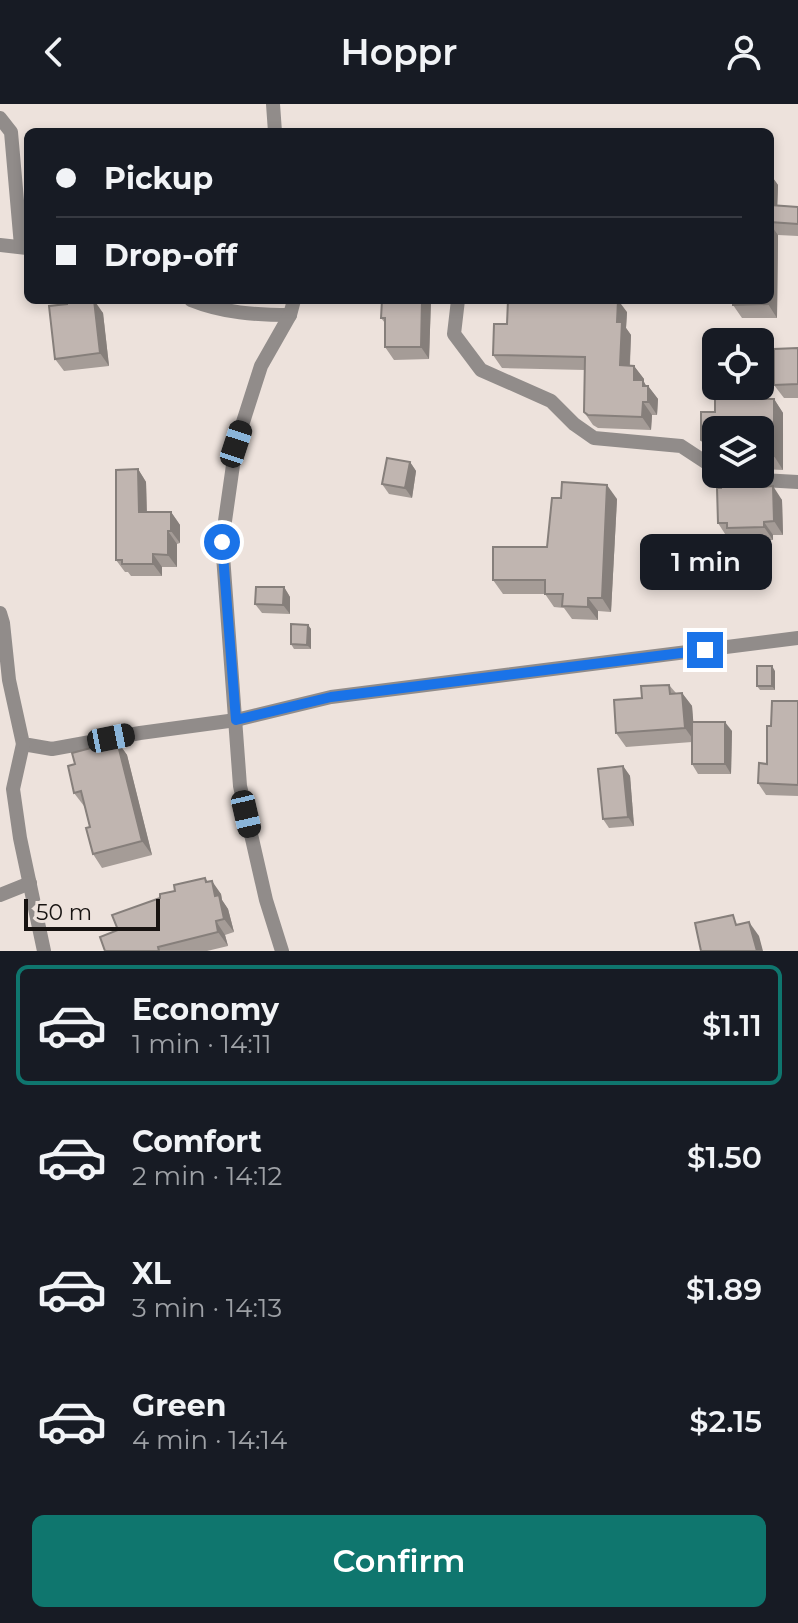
<!DOCTYPE html>
<html lang="en">
<head>
<meta charset="utf-8">
<style>
  :root { --surface:#171b24; --page:#20242c; --text:#f1f3f6; --muted:#9ea1a6; --line:#363941; --accent:#0f766e }
  body { margin:0; font-family:Montserrat,sans-serif; background:var(--page); color:var(--text); height:100vh; display:flex; flex-direction:column; font-size:30px; white-space:nowrap }
  * { box-sizing:border-box; margin:0 }
  p { font-size:26px; color:var(--muted) }
  .icon { flex:none; width:44px; height:44px; fill:none; stroke:currentColor; stroke-width:2; stroke-linecap:round; stroke-linejoin:round }
  .map { position:relative; height:847px; overflow:hidden }
  .panel { display:flex; flex-direction:column; background:var(--surface); flex:1 }
  .panel>* { flex:none }
  .top-card { position:absolute; left:24px; top:24px; width:750px; height:176px; border-radius:12px; box-shadow:0 4px 12px #0003; display:grid; align-content:center; height:176px; padding:0 32px; background:var(--surface) }
  .buttons { position:absolute; left:702px; top:224px; display:grid; gap:16px }
  .buttons a { display:grid; place-items:center; width:72px; height:72px; border-radius:12px; background:var(--surface); box-shadow:0 4px 12px #0003; font-size:40px }
  .scale { position:absolute; left:24px; bottom:20px; width:136px; box-sizing:border-box; padding-left:8px; border:4px solid #171311; border-top:0; font-size:22px; line-height:28px; white-space:nowrap; color:#171311; -webkit-text-stroke:6px #ede2dc; paint-order:stroke }
  .end { position:absolute; width:36px; height:36px; margin:-18px; border:10px solid #1a73e8; background:#fff; box-shadow:0 0 0 4px #fff }
  .from { border-radius:50% }
  .bubble { position:absolute; height:56px; border-radius:12px; background:var(--surface); box-shadow:0 4px 12px #0003; font-size:26px; font-weight:600; line-height:56px; text-align:center }
  .car { position:absolute; width:24px; height:48px; margin:-24px -12px; border-radius:10px; box-shadow:0 0 6px 2px #0007; background:linear-gradient(#222 24%,#8ab4d8 0 40%,#222 0 76%,#8ab4d8 0 86%,#222 0) }
  .top-card b { display:flex; align-items:center; gap:28px; height:76px; font-size:30px }
  .top-card b+b { border-top:2px solid var(--line) }
  .top-card i { width:20px; height:20px; background:var(--text) }
  ul { padding:14px 0 0; list-style:none }
  li { display:flex; align-items:center; gap:24px; height:120px; margin:0 16px 12px; padding:0 16px; border:4px solid transparent; border-radius:12px }
  li div { flex:1 }
  li b { display:block; font-size:30px }
  li em { font-style:normal; font-weight:600 }
  li.current { border-color:var(--accent) }
  li>.icon { width:72px; height:72px; stroke-width:1.5 }
  .cta { display:flex; gap:16px; margin-top:auto; padding:16px 32px }
  .cta a { flex:1; height:92px; border-radius:12px; background:var(--accent); color:#fff; font-size:32px; font-weight:600; line-height:92px; text-align:center }
  header { display:flex; justify-content:space-between; align-items:center; height:104px; padding:0 32px; background:var(--surface); font-size:36px; font-weight:600 }
  .map>svg:first-child { display:block }
  .lines { fill:none; stroke-linecap:round; stroke-linejoin:round }
  .street { stroke:#918c8a; stroke-width:14 }
  .wall { fill:#a59c97 }
  .shaded-wall { fill:#867f7b }
  .building { fill:#c0b5b0; stroke:#867f7b; stroke-width:2 }
  .route { stroke:#1a73e8; stroke-width:10 }
</style>
</head>
<body>
<header><svg class="icon" aria-label="back" viewBox="0 0 24 24"><path d="M15 5l-7 7 7 7"/></svg>Hoppr<svg class="icon" aria-label="person" viewBox="0 0 24 24"><circle cx="12" cy="8" r="4"/><path d="M4 21q1-7 8-7t8 7"/></svg></header>
<div class="map">
<svg width="798" height="847" viewBox="0 0 798 847">
  <rect width="100%" height="100%" fill="#ede2dc"/>
  <g class="lines">
    <g class="street">
      <path d="M273,0L275,28"/>
      <path d="M0,14L11,28L21,142"/>
      <path d="M0,141L27,144"/>
      <path d="M191,196C223,209 256,211 290,211"/>
      <path d="M458,196L454,230L481,266L551,297L574,320L594,334L681,342L716,365"/>
      <path d="M746,375L798,378"/>
      <path d="M0,509L3,519L9,576L23,640L52,645L140,629L236,616L331,593L798,534"/>
      <path d="M23,640L13,685L20,734L44,847"/>
      <path d="M0,791L30,779"/>
      <path d="M282,847L266,796L240,682L222,438L236,340L261,262L290,211L294,196"/>
    </g>
  </g>
  <g class="wall">
    <path d="M770,70L778,81L777,101L798,103V132L778,131L777,214H742L733,201L770,196Z"/>
    <path d="M431,196L429,255L394,256L385,243V219L381,214Z"/>
    <path d="M90,197L103,209L109,262L64,267L55,255Z"/>
    <path d="M627,208L626,224L631,231L630,262H634L644,275V278L646,282H648L658,295L657,311H652L651,326L598,324L593,321L584,308L585,266L502,264L493,251L507,220Z"/>
    <path d="M798,244V294H784L774,281Z"/>
    <path d="M715,295H774L783,309V366L760,365V326H716V352L710,349L701,336V308H715Z"/>
    <path d="M410,358L416,367L412,394L389,390L382,380Z"/>
    <path d="M138,365L146,378L147,408H171L180,421V439L177,440V463H162V472H131L128,468H125L116,456Z"/>
    <path d="M767,382L782,396L783,431H773V436L736,438L733,433H727L718,419Z"/>
    <path d="M561,394L617,395L611,508L598,507V516L572,515L564,504L554,503L545,490H503L493,476L547,443Z"/>
    <path d="M284,483L290,493V510L262,509L255,500Z"/>
    <path d="M308,521L311,525V545H294L291,540Z"/>
    <path d="M775,567V586H760L757,582Z"/>
    <path d="M669,581L676,589H682L692,602L693,618L732,627L731,670H698L692,660V638L626,643L616,629L642,594Z"/>
    <path d="M798,597V692L766,691L758,679L767,660L771,622Z"/>
    <path d="M117,637L127,651L152,751L102,764L93,750L90,723L85,702H84L74,689Z"/>
    <path d="M623,662L630,672L634,722L609,724L603,715Z"/>
    <path d="M208,778L221,790L222,796L228,805L234,828L225,831L228,842L207,847H105L118,826L160,794L175,787Z"/>
  </g>
  <g class="shaded-wall">
    <path d="M770,70L778,81L777,114L770,104Z"/>
    <path d="M770,120L778,131L777,214L768,200V196H770Z"/>
    <path d="M94,196L103,209L109,262L100,249Z"/>
    <path d="M422,196H431L429,255L421,243Z"/>
    <path d="M618,196L627,208L626,224L631,231L629,274L620,261L617,218Z"/>
    <path d="M634,262L644,275V278L648,285V282L658,295L657,311L634,276Z"/>
    <path d="M774,295L783,309V366L774,352Z"/>
    <path d="M643,298L652,311L651,326L642,313Z"/>
    <path d="M410,358L416,367L412,394L405,384Z"/>
    <path d="M138,365L146,378L147,420L139,408Z"/>
    <path d="M761,373L770,386L761,383Z"/>
    <path d="M607,381L617,395L611,508L602,494Z"/>
    <path d="M773,382L782,396L783,431L774,417Z"/>
    <path d="M171,408L180,421V439L171,427Z"/>
    <path d="M764,418L773,431V436L764,423Z"/>
    <path d="M168,427L177,440V463L168,451Z"/>
    <path d="M153,450L162,463V472L153,460Z"/>
    <path d="M284,483L290,493V510L283,501Z"/>
    <path d="M588,494L598,507V516L588,503Z"/>
    <path d="M308,521L311,525V545L307,541Z"/>
    <path d="M772,562L775,567V586L772,582Z"/>
    <path d="M682,589L692,602L695,638L685,624Z"/>
    <path d="M725,618L732,627L731,670L725,660Z"/>
    <path d="M117,637L127,651L152,751L142,737Z"/>
    <path d="M623,662L630,672L634,722L628,713Z"/>
    <path d="M205,774L214,787L212,777L221,790L222,796L228,805L234,828L224,815Z"/>
    <path d="M216,817L225,831L228,842L218,828Z"/>
    <path d="M749,818L759,832L763,847H757Z"/>
  </g>
  <g class="building">
    <path d="M770,101L798,103V120L770,118Z"/>
    <path d="M67,196H82V198L94,196L100,249L55,255L49,202L67,200Z"/>
    <path d="M382,196H422L421,243H385V214H381Z"/>
    <path d="M508,196H618L617,218H622L620,261L634,262V276H643V282H648V298H643L642,313L588,311L584,308L585,253L493,251L494,220H507Z"/>
    <path d="M733,196H768V200L733,201Z"/>
    <path d="M798,244V280L774,281V245Z"/>
    <path d="M715,295H774V352H760V326H716V347L715,344L701,336V308H715Z"/>
    <path d="M387,354L410,358L405,384L382,380Z"/>
    <path d="M138,365L139,408H171V427H168V451L153,450V460H122V456H116V366Z"/>
    <path d="M721,371L761,373V383L773,382L774,417L764,418V423L727,424V419H718L717,384H721Z"/>
    <path d="M562,378L607,381L602,494H588V503L562,502L563,490H545V476H493V443H547L552,394H561Z"/>
    <path d="M256,483H284L283,501L255,500Z"/>
    <path d="M291,520L308,521L307,541L291,540Z"/>
    <rect x="757" y="562" width="15" height="20"/>
    <path d="M669,581L670,590L682,589L685,624L616,629L614,596L642,594L641,582Z"/>
    <path d="M772,597H798V681L758,679L759,659L767,660V622H771Z"/>
    <rect x="692" y="618" width="33" height="42"/>
    <path d="M117,637L142,737L93,750L86,724L90,723L81,687L74,689L68,662L75,660L72,649Z"/>
    <path d="M623,662L628,713L603,715L598,665Z"/>
    <path d="M205,774L206,778L212,777L215,792L219,791L224,815L216,817L218,828L158,843L159,847H105L100,833L118,826L112,811L160,794V790L175,787L174,781Z"/>
    <path d="M733,811L736,821L749,818L757,847H701L695,819Z"/>
  </g>
  <g class="lines">
    <path class="route" d="M222,438L236,616L331,593L705,546"/>
  </g>
</svg>
<div class="buttons">
<a><svg class="icon" aria-label="locate" viewBox="0 0 24 24"><circle cx="12" cy="12" r="6"/><path d="M12 2v4M12 18v4M2 12h4M18 12h4"/></svg></a>
<a><svg class="icon" aria-label="layers" viewBox="0 0 24 24"><path d="M12 4l9 5-9 5-9-5zM3 14l9 5 9-5"/></svg></a>
</div>
<div class="scale">50 m</div>
<i class="end from" style="left:222px;top:438px"></i>
<i class="end" style="left:705px;top:546px"></i>
<div class="bubble" style="left:640px;top:430px;width:132px">1 min</div>
<i class="car" style="left:236px;top:340px;rotate:18deg"></i>
<i class="car" style="left:111px;top:634px;rotate:79deg"></i>
<i class="car" style="left:246px;top:710px;rotate:167deg"></i>
<div class="top-card">
<b><i class="from"></i>Pickup</b>
<b><i></i>Drop-off</b>
</div>
</div>
<section class="panel">
<ul>
<li class="current"><svg class="icon" aria-label="car" viewBox="0 0 24 24"><path d="M5 17H2v-5l4-1 3-4h7l3 4 3 1v5h-3M9 17h6M6 11h13"/><circle cx="7" cy="17" r="2"/><circle cx="17" cy="17" r="2"/></svg><div><b>Economy</b><p>1 min · 14:11</p></div><em>$1.11</em></li>
<li><svg class="icon" aria-label="car" viewBox="0 0 24 24"><path d="M5 17H2v-5l4-1 3-4h7l3 4 3 1v5h-3M9 17h6M6 11h13"/><circle cx="7" cy="17" r="2"/><circle cx="17" cy="17" r="2"/></svg><div><b>Comfort</b><p>2 min · 14:12</p></div><em>$1.50</em></li>
<li><svg class="icon" aria-label="car" viewBox="0 0 24 24"><path d="M5 17H2v-5l4-1 3-4h7l3 4 3 1v5h-3M9 17h6M6 11h13"/><circle cx="7" cy="17" r="2"/><circle cx="17" cy="17" r="2"/></svg><div><b>XL</b><p>3 min · 14:13</p></div><em>$1.89</em></li>
<li><svg class="icon" aria-label="car" viewBox="0 0 24 24"><path d="M5 17H2v-5l4-1 3-4h7l3 4 3 1v5h-3M9 17h6M6 11h13"/><circle cx="7" cy="17" r="2"/><circle cx="17" cy="17" r="2"/></svg><div><b>Green</b><p>4 min · 14:14</p></div><em>$2.15</em></li>
</ul>
<div class="cta"><a>Confirm</a></div>
</section>
</body>
</html>
